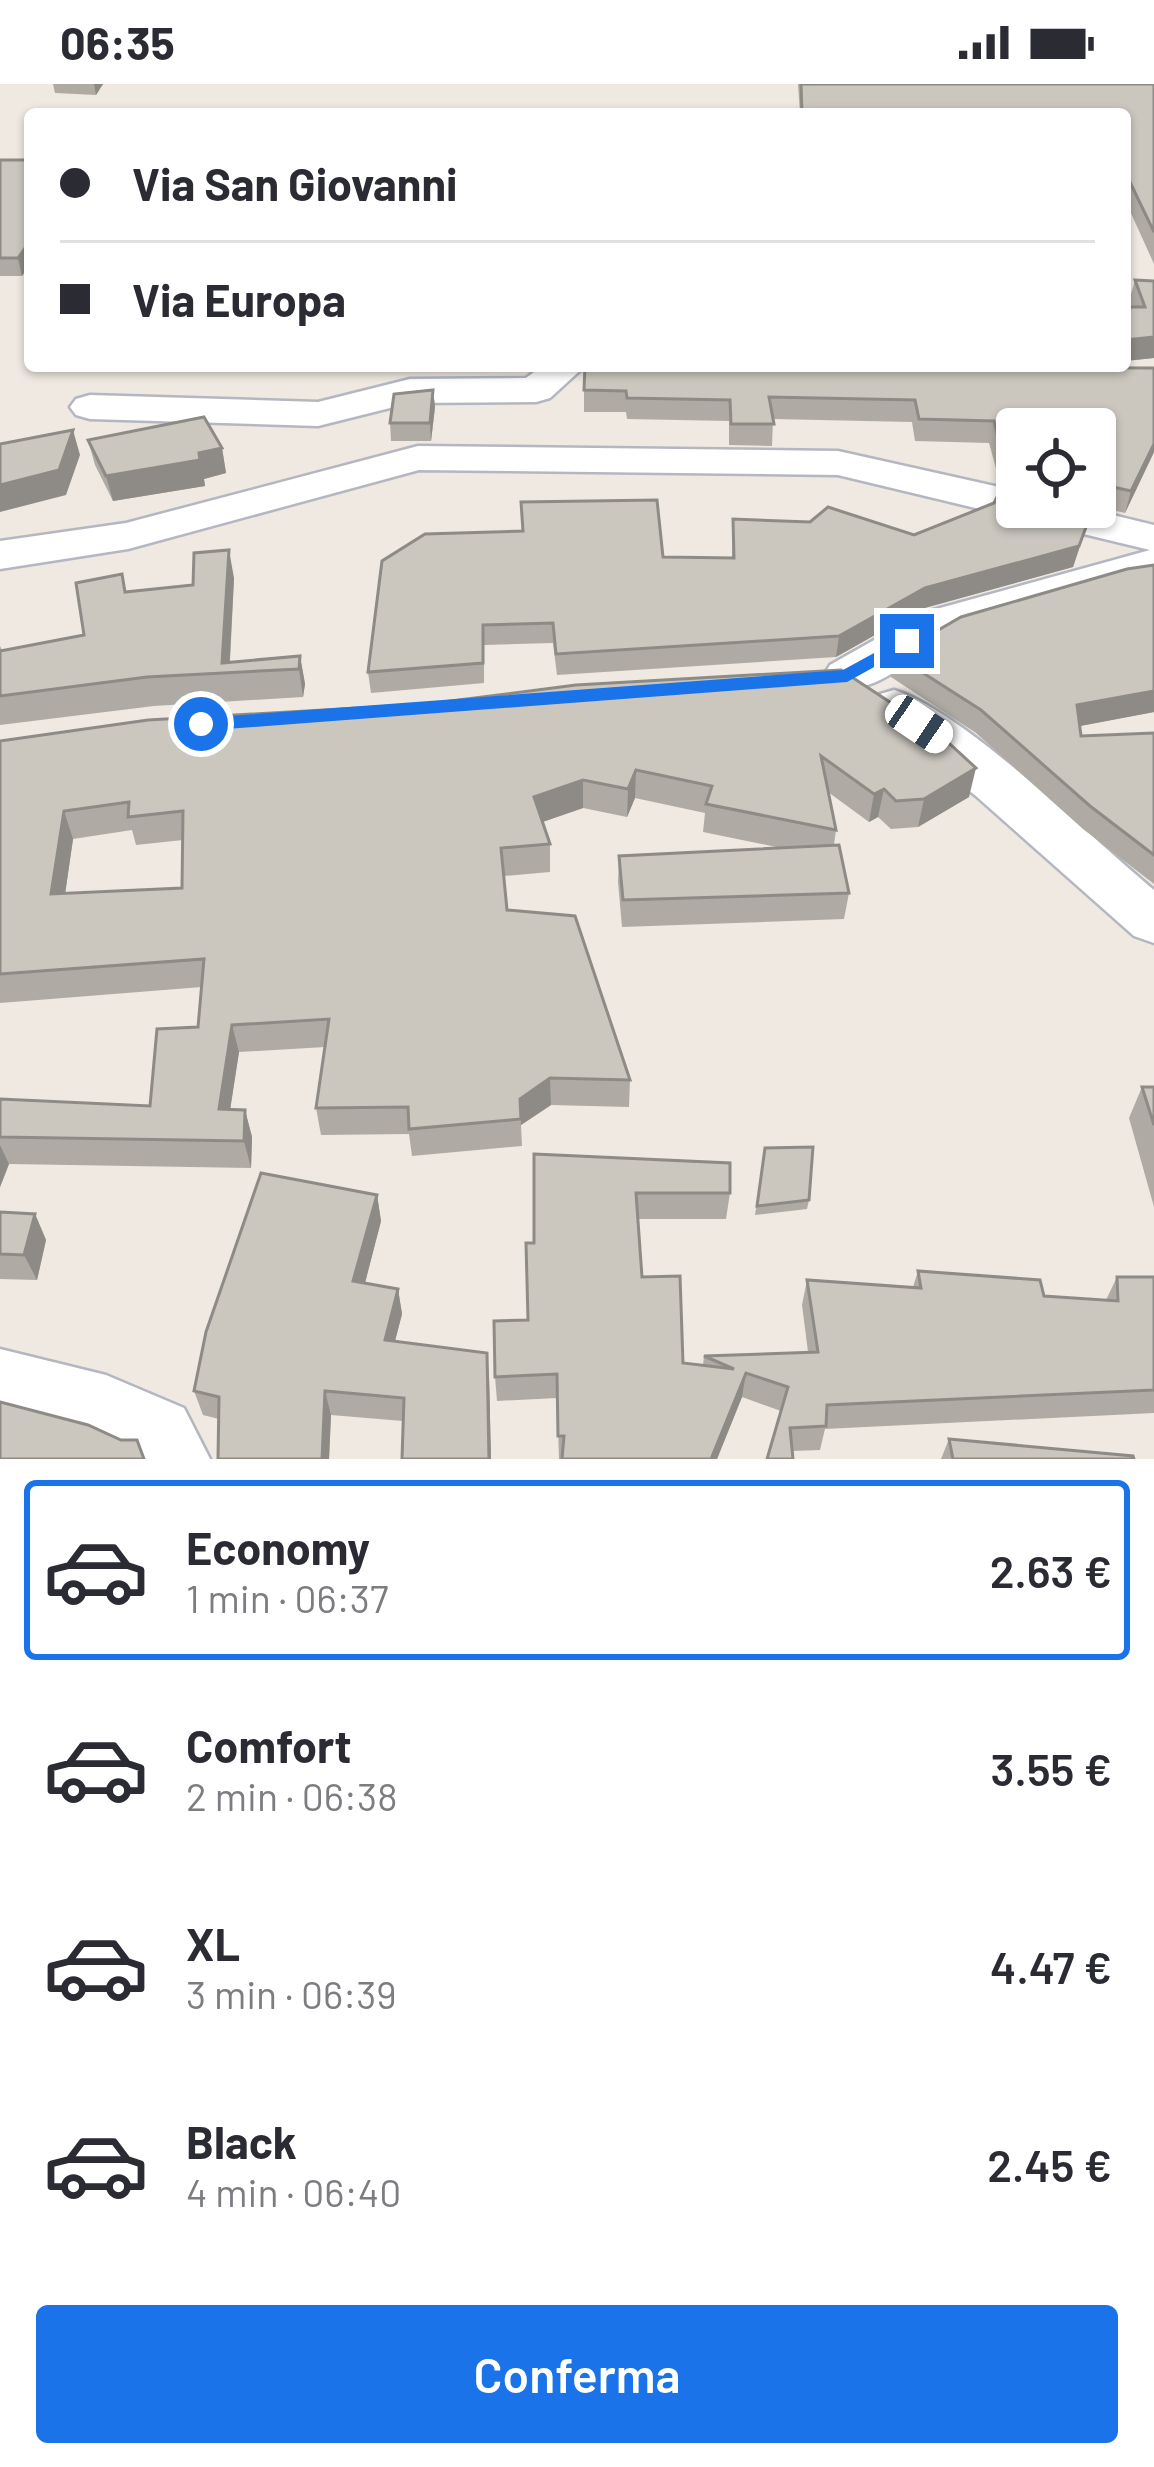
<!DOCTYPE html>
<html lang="it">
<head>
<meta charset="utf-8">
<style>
  :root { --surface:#fff; --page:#f7f7f7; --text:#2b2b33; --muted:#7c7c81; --line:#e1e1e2; --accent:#1a73e8 }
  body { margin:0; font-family:Barlow,sans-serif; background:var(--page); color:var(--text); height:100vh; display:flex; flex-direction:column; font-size:45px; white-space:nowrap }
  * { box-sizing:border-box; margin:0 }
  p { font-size:39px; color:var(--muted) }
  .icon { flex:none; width:66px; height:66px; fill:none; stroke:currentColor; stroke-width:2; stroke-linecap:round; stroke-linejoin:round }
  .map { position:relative; height:1375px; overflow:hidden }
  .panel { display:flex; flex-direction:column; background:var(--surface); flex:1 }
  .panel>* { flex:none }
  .top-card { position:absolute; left:24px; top:24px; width:1107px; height:264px; border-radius:12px; box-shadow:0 3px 9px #0004; display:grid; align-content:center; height:264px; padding:0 36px; background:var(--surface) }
  .tools { position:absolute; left:996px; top:324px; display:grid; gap:24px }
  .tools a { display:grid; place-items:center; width:120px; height:120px; border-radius:12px; background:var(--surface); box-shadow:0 3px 9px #0004; font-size:60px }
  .end { position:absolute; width:54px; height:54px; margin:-27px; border:15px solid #1a73e8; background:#fff; box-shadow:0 0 0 6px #fff }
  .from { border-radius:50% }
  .car { position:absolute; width:36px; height:72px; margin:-36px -18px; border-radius:15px; box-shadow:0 0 9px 3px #0007; background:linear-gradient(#fff 24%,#345 0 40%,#fff 0 76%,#345 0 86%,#fff 0) }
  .top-card b { display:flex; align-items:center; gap:42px; height:114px; font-size:45px }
  .top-card b+b { border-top:3px solid var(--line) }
  .top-card i { width:30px; height:30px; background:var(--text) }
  ul { padding:21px 0 0; list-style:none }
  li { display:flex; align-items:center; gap:36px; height:180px; margin:0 24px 18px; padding:0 12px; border:6px solid transparent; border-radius:12px }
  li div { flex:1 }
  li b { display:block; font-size:45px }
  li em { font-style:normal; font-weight:600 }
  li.selected { border-color:var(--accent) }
  li>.icon { width:108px; height:108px; stroke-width:1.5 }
  .cta { display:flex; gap:24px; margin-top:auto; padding:24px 36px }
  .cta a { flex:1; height:138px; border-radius:12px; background:var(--accent); color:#fff; font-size:48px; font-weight:600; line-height:138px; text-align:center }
  .status { display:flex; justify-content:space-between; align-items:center; height:84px; padding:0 60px; background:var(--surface); direction:ltr }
  .status svg { height:33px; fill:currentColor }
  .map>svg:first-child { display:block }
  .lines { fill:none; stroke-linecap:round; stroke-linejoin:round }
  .street-casing { stroke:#b4b7c1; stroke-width:5 }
  .street { fill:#fff; fill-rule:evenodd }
  .wall { fill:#afaba4; fill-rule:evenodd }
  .shaded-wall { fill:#8e8b86 }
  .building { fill:#cbc7bf; stroke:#8e8b86; stroke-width:3; fill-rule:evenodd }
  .route { fill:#1a73e8 }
</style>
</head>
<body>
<div class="status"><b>06:35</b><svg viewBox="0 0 49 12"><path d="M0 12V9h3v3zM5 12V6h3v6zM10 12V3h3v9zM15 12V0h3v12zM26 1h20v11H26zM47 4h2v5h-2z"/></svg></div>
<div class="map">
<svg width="1154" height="1375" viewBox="0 0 1154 1375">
  <rect width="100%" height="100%" fill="#efe9e1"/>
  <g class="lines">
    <defs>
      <g id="street">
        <path d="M542,282H585L550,314L536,318L410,319L318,342L90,335L76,331L70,323L76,315L90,311L318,318L410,295L526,294Z"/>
        <path d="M418,362L838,367L1017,407V423H1080L1154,441V493C1089,512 1018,525 955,550C916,567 875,616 830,603L823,592L830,581L922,529L1150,466L838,391L419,386L128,465L0,485V457L126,439Z"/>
        <path d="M894,606C963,626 1093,756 1154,806V859L1134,852L976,712L877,635L870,623L877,611Z"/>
        <path d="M0,1265L106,1291L184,1324L210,1375H134L101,1360L0,1333Z"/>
      </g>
    </defs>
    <use href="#street" class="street-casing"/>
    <use href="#street" class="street"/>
  </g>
  <g class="wall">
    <path d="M53,0H103L96,11L55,9Z"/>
    <path d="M798,0H1154V180L1125,116V30H800Z"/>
    <path d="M0,76H30V181L22,192H0Z"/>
    <path d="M1135,196L1154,197V274L1125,277V223H1132L1129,217Z"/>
    <path d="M1154,284V368L1125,429L1095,422V345H1017V403L1000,399L989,359L915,357L912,338L773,335L772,362L729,361V337L627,335L626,328H584V306Z"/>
    <path d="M433,306L435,323L431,357H391L390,339Z"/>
    <path d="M88,356L222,364L226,389L204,395L205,402L113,417L95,381Z"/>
    <path d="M733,435L914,451L1089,435L1073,483L921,525L836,573L557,591L553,559L484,561V599L371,609L368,588L382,477L663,473L732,474Z"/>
    <path d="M1154,481V628L1079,642L1081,652L1154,649V800L1083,745L976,649L891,593L895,571Z"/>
    <path d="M234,494L230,578L300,572L305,600L303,613L154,622L0,641V562L2,566L84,551L126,508L193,501Z"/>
    <path d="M576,601L969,713L918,743L891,745L878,733L869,738L828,708L836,746L834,761L849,809L844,835L622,843L618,798L619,772L781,764L703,748L705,729L635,714L627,733L583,724L542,738L550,760V788L504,792L507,826L630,996L629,1023L551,1021L521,1041L522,1062L412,1072L409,1050L321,1051L316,1024L325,963L239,968L230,1026H245L252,1053L251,1084L9,1080L0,1103V1015L150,1022L198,943L202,903L0,919V657L427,620ZM132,746L136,761L183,756L182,804L65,810L73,755Z"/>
    <path d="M1142,1003H1154V1123L1129,1034Z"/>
    <path d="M765,1064L809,1116L807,1125L755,1131Z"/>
    <path d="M534,1070L730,1109L726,1135H638L642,1193L683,1279L703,1281L704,1272L808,1268L802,1221L807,1196L913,1203L918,1187L1044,1212L1106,1216L1117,1193H1154V1329L825,1345L820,1366L792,1367L781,1327L742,1313L717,1375H559L557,1314L497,1317L495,1293L528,1236L534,1159Z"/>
    <path d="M377,1111L381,1137L365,1199L398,1205L402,1230L395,1257L489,1293L491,1375H402L403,1337L331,1331L329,1375H218L219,1335L203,1331L194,1307Z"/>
    <path d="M0,1128L35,1130L46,1156L37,1196L0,1195Z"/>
    <path d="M949,1355L1134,1375H941Z"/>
  </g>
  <g class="shaded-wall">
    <path d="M94,0H103L96,11Z"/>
    <path d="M30,157V181L22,192L18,174Z"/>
    <path d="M1154,253V274L1125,277L1126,256Z"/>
    <path d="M433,306L435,323L431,357L430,339Z"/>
    <path d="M73,346L80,371L66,411L0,428V401Z"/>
    <path d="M1154,360V368L1125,429L1131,407Z"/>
    <path d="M222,364L226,389L204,395L205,402L113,417L106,392Z"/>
    <path d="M1089,435L1073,483L921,525L836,573L839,552L925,504Z"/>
    <path d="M229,466L234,494L229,589L222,579Z"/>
    <path d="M300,572L305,600L303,613L299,585Z"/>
    <path d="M1154,607V628L1070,644L1077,621Z"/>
    <path d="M976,684L969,713L918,743L924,715Z"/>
    <path d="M636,686L635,714L627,733L628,705Z"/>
    <path d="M583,696V724L534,741V713Z"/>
    <path d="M884,705L878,733L869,738L874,710Z"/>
    <path d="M64,727L73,755L61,838L51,810Z"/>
    <path d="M232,941L239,968L226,1052L219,1025Z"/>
    <path d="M550,994L551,1021L521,1041L520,1015Z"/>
    <path d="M245,1026L252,1053L251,1084L244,1057Z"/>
    <path d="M0,1061L9,1080L0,1103Z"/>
    <path d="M377,1111L381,1137L359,1222L353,1197Z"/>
    <path d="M35,1130L46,1156L37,1196L24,1171Z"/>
    <path d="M398,1205L402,1230L389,1280L385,1256Z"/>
    <path d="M487,1269L489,1293L491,1375H489Z"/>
    <path d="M746,1289L742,1313L717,1375H711Z"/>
    <path d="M325,1307L331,1331L329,1375H322Z"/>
  </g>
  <g class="building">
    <path d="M801,0H1154V148L1129,96L1125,95V30H802Z"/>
    <path d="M0,76H30V157L18,174H0Z"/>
    <path d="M1135,196L1154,197V253L1125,256V223H1145Z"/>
    <path d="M585,282L1154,284V360L1131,407L1095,399V345H1017V380L1004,377L994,337L919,335L915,316L769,313L774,340H731L730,316L627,314L626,307L584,306Z"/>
    <path d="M433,306L430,339H390L394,310Z"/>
    <path d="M204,333L222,364L199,369L200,376L106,392L88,356Z"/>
    <path d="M73,346L59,386L0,401V360Z"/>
    <path d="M997,413L1017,418V423H1040L1089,435L1079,462L925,504L839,552L556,570L553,539L483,541V579L368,588L382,477L425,450L523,447L521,418L657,416L663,473L734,474L733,435L810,438L828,423L914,451L994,419Z"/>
    <path d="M229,466L222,579L300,572L299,585L147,593L0,612V567L84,551L76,499L122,490L125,508L193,501L194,469Z"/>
    <path d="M1154,481V607L1077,621L1081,652L1154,649V771L1090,722L981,626L895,571L961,533L1127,485Z"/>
    <path d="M841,586L940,651L976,684L924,715L896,717L884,705L874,710L821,672L836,746L706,720L712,702L636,686L628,705L583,696L534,713L550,760L501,764L507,826L575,832L630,996L550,994L520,1015L521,1035L409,1045L408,1023L316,1024L329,935L232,941L219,1025L245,1026L244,1057L0,1053V1015L150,1022L157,945L198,943L204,875L0,890V657L148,636L427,620L576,601ZM129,718L128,733L183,727L182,804L51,810L64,727Z"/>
    <path d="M839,761L849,809L623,816L619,772Z"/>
    <path d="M1142,1003H1154V1041Z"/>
    <path d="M813,1063L809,1116L757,1122L765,1064Z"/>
    <path d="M534,1070L730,1079V1109H636L642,1193L680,1192L683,1279L734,1285L704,1272L818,1268L807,1196L921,1204L918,1187L1040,1196L1044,1212L1118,1217L1117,1193H1154V1306L827,1321L826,1342L790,1344L793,1375H767L788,1303L746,1289L711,1375H562L564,1352H558L557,1290L495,1293L494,1237L528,1236L526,1159H534Z"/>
    <path d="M261,1089L377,1111L353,1197L398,1205L385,1256L487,1269L489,1375H402L404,1314L325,1307L322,1375H218L219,1313L194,1307L206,1248Z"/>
    <path d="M0,1128L35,1130L24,1171L0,1170Z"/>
    <path d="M0,1318L88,1341L121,1356H137L144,1375H0Z"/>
    <path d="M949,1355L1133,1372L1134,1375H953Z"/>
  </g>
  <path class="route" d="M907,551L914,553V561L847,598L201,647L192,640L201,634L843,586Z"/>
</svg>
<div class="tools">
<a><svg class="icon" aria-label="locate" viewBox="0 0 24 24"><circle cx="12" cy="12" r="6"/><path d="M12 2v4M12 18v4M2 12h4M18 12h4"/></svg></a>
</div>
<i class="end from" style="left:201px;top:640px"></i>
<i class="end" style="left:907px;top:557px"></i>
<i class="car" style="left:919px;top:640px;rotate:124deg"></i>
<div class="top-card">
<b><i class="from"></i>Via San Giovanni</b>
<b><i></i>Via Europa</b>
</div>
</div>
<section class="panel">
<ul>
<li class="selected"><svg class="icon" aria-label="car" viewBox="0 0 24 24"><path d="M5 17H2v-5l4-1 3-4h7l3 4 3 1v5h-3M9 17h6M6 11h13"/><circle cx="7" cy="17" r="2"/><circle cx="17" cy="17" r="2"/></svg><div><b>Economy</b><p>1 min · 06:37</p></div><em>2.63 €</em></li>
<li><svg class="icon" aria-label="car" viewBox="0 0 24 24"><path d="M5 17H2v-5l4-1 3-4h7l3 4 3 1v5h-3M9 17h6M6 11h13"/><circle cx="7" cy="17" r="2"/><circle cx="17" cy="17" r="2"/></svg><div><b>Comfort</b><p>2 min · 06:38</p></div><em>3.55 €</em></li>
<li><svg class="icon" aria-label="car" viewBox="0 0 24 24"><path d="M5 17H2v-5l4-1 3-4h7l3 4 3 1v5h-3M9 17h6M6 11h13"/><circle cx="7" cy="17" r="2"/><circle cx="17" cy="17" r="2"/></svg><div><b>XL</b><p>3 min · 06:39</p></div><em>4.47 €</em></li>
<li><svg class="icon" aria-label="car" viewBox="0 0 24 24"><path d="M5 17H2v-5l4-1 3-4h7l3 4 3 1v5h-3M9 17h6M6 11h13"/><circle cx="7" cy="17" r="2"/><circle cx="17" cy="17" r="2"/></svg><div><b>Black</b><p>4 min · 06:40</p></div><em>2.45 €</em></li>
</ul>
<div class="cta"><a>Conferma</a></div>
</section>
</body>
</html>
